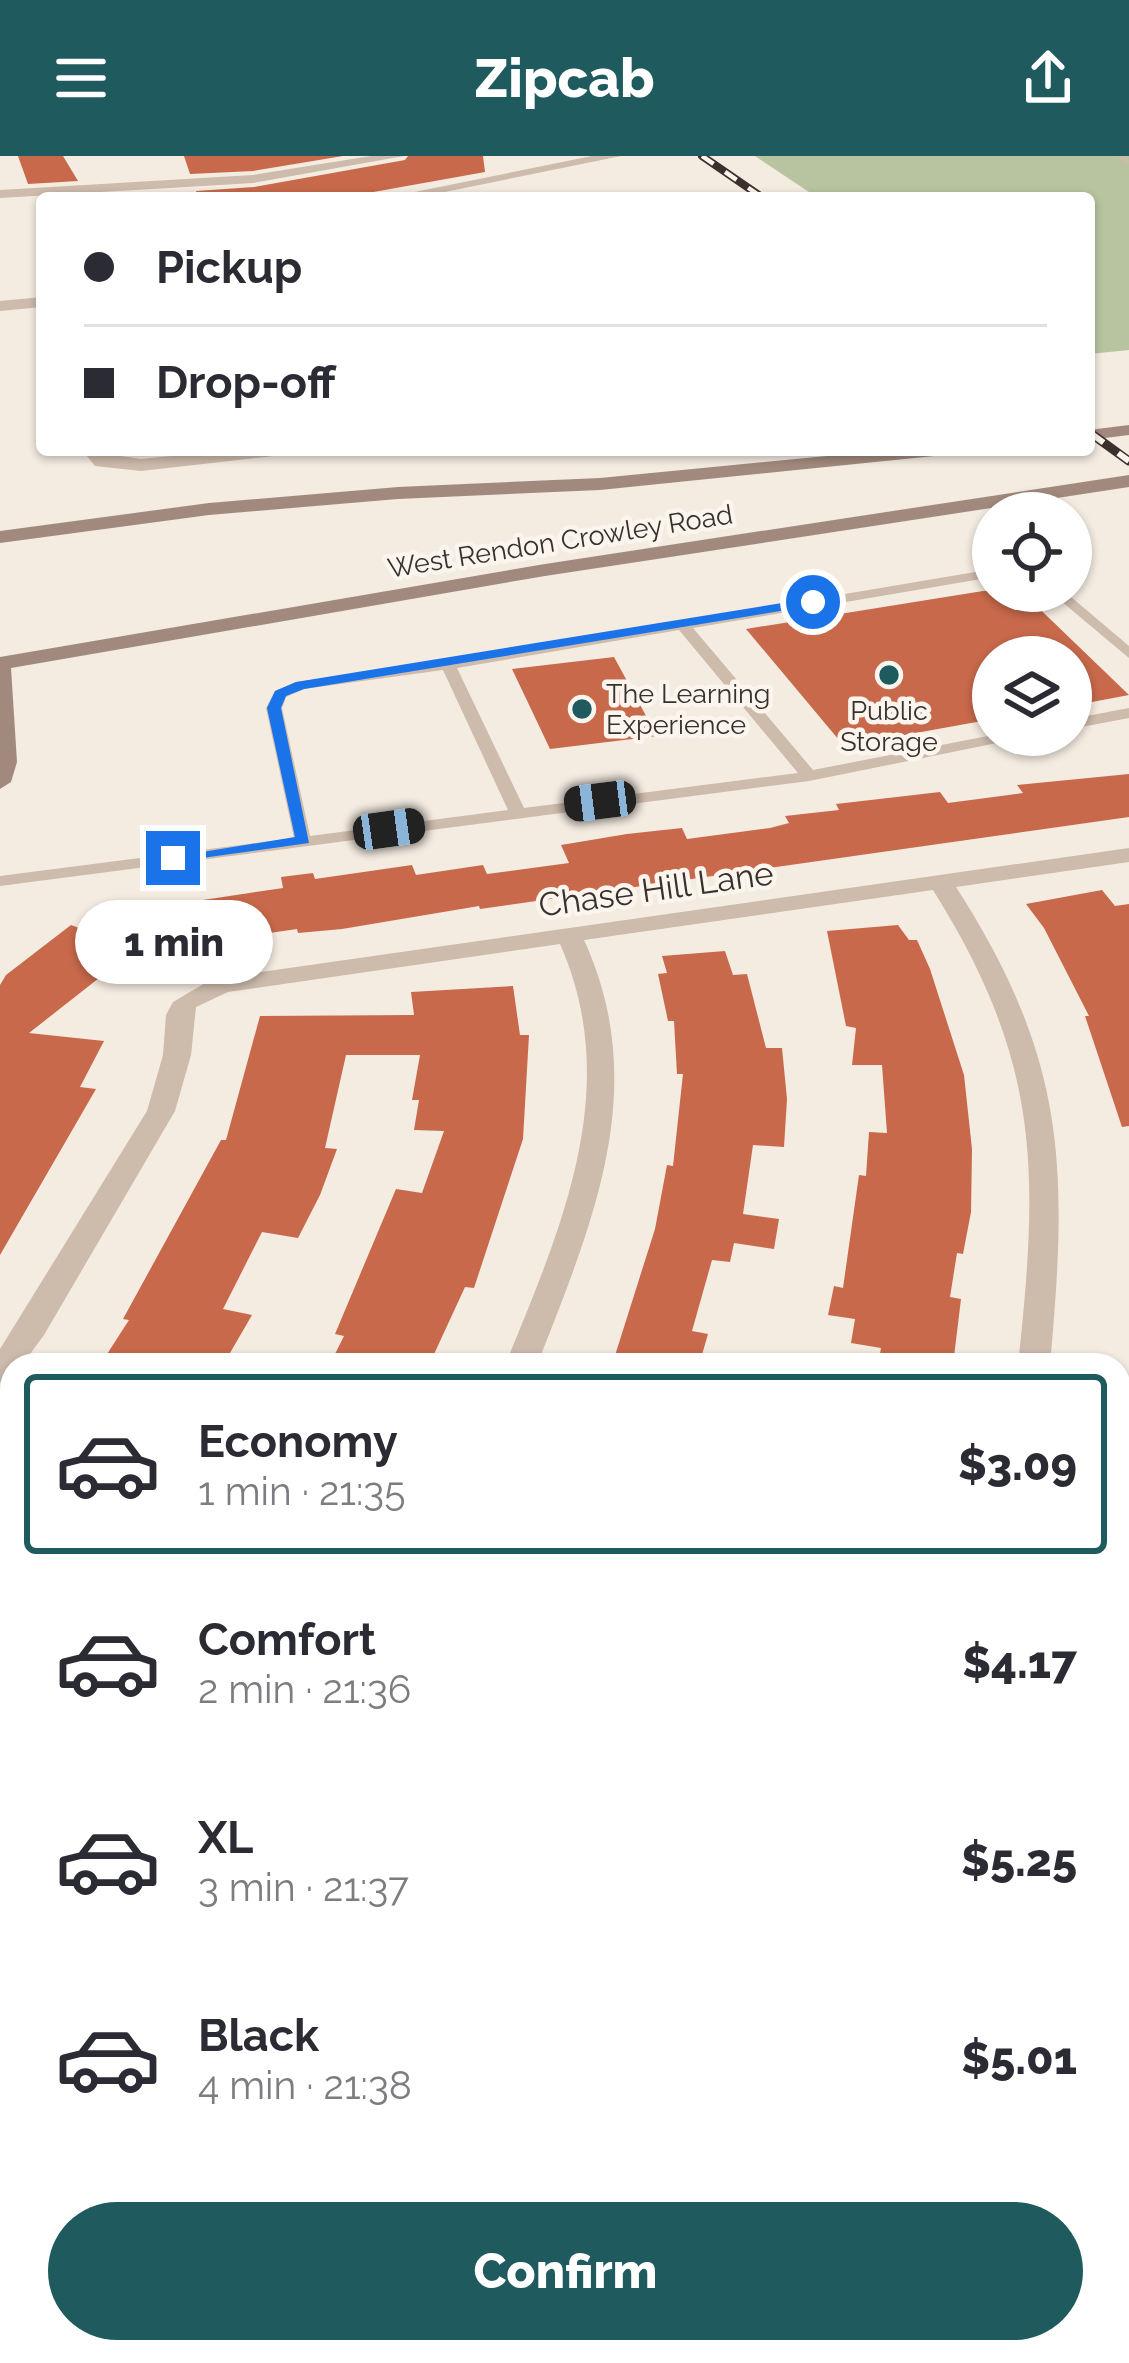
<!DOCTYPE html>
<html lang="en">
<head>
<meta charset="utf-8">
<style>
  :root { --surface:#fff; --page:#f7f7f7; --text:#2b2b33; --muted:#7c7c81; --line:#e1e1e2; --accent:#1f5a5e }
  body { margin:0; font-family:Raleway,sans-serif; background:var(--page); color:var(--text); height:100vh; display:flex; flex-direction:column; font-size:45px; white-space:nowrap }
  * { box-sizing:border-box; margin:0 }
  p { font-size:39px; color:var(--muted) }
  .icon { flex:none; width:66px; height:66px; fill:none; stroke:currentColor; stroke-width:2; stroke-linecap:round; stroke-linejoin:round }
  .map { position:relative; flex:1; overflow:hidden }
  .details { position:absolute; left:0px; top:1197px; width:1131px; height:1011px; display:flex; flex-direction:column; background:var(--surface); border-radius:36px 36px 0 0; box-shadow:0 3px 9px #0004 }
  .details>* { flex:none }
  .hud { position:absolute; left:36px; top:36px; width:1059px; height:264px; border-radius:12px; box-shadow:0 3px 9px #0004; display:grid; align-content:center; height:264px; padding:0 48px; background:var(--surface) }
  .fabs { position:absolute; left:972px; top:336px; display:grid; gap:24px }
  .fabs a { display:grid; place-items:center; width:120px; height:120px; border-radius:50%; background:var(--surface); box-shadow:0 3px 9px #0004; font-size:60px }
  .end { position:absolute; width:54px; height:54px; margin:-27px; border:15px solid #1a73e8; background:#fff; box-shadow:0 0 0 6px #fff }
  .from { border-radius:50% }
  .bubble { position:absolute; height:84px; border-radius:42px; background:var(--surface); box-shadow:0 3px 9px #0004; font-size:39px; font-weight:800; line-height:84px; text-align:center }
  .car { position:absolute; width:36px; height:72px; margin:-36px -18px; border-radius:15px; box-shadow:0 0 9px 3px #0007; background:linear-gradient(#222 24%,#8ab4d8 0 40%,#222 0 76%,#8ab4d8 0 86%,#222 0) }
  .hud b { display:flex; align-items:center; gap:42px; height:114px; font-size:45px }
  .hud b+b { border-top:3px solid var(--line) }
  .hud i { width:30px; height:30px; background:var(--text) }
  ul { padding:21px 0 0; list-style:none }
  li { display:flex; align-items:center; gap:36px; height:180px; margin:0 24px 18px; padding:0 24px; border:6px solid transparent; border-radius:12px }
  li div { flex:1 }
  li b { display:block; font-size:45px }
  li em { font-style:normal; font-weight:800 }
  li.on { border-color:var(--accent) }
  li>.icon { width:108px; height:108px; stroke-width:1.5 }
  .primary-button { display:flex; gap:24px; margin-top:auto; padding:24px 48px }
  .primary-button a { flex:1; height:138px; border-radius:72px; background:var(--accent); color:#fff; font-size:48px; font-weight:800; line-height:138px; text-align:center }
  header { display:flex; justify-content:space-between; align-items:center; height:156px; padding:0 48px; background:var(--accent); color:#fff; font-size:54px; font-weight:800 }
  .map>svg:first-child { display:block }
  .green { fill:#b8c4a0 }
  .building { fill:#c8694b }
  .lines { fill:none; stroke-linecap:round; stroke-linejoin:round }
  .lane { fill:#cdbbac; fill-rule:evenodd }
  .street { fill:#cdbbac; fill-rule:evenodd }
  .secondary { fill:#a18a7d; fill-rule:evenodd }
  .rail-far1-casing { stroke:#3b302b; stroke-width:8 }
  .rail-casing { stroke:#3b302b; stroke-width:9 }
  .rail-far1 { stroke:#fbf5ee; stroke-width:4.5; stroke-dasharray:14; stroke-linecap:butt }
  .rail { stroke:#fbf5ee; stroke-width:6; stroke-dasharray:18; stroke-linecap:butt }
  .route { fill:#1a73e8 }
  .poi-dot { fill:#1f5a5e; stroke:#fbf5ee; stroke-width:4.5 }
  .labels { text-anchor:middle; dominant-baseline:central; stroke-width:9; stroke-linejoin:round; paint-order:stroke }
  .far-street-label { font-size:27px; fill:#3b302b; stroke:#fbf5ee }
  .far-poi-label { font-size:27px; fill:#3b302b; stroke:#fbf5ee; text-anchor:start }
  .street-label { font-size:33px; fill:#3b302b; stroke:#fbf5ee }
</style>
</head>
<body>
<header><svg class="icon" aria-label="menu" viewBox="0 0 24 24"><path d="M4 6h16M4 12h16M4 18h16"/></svg>Zipcab<svg class="icon" aria-label="share" viewBox="0 0 24 24"><path d="M12 15V3M7 8l5-5 5 5M5 13v7h14v-7"/></svg></header>
<div class="map">
<svg width="1129" height="2207" viewBox="0 0 1129 2207">
  <rect width="100%" height="100%" fill="#f4ebe1"/>
  <path class="green" d="M755,0H1129V194L1089,198V42H818Z"/>
  <g class="building">
    <path d="M18,0H63L78,25L28,28Z"/>
    <path d="M184,0H343L253,15L190,18Z"/>
    <path d="M408,0H483L485,16L340,42H198L196,35L254,31L405,4Z"/>
    <path d="M983,435H1021L1129,539L1071,550V501H993V563L844,590L746,473Z"/>
    <path d="M614,501L657,580L550,593L512,513Z"/>
    <path d="M1129,618V661L480,753L479,750L342,773L298,777L297,773L220,784L218,779L144,789L137,754L283,732L281,721L313,717L315,723L412,709L416,719L483,709L487,718L569,707L561,689L627,678L682,672L687,683L770,672L789,667L785,660L839,654L836,648L940,636L948,647L1023,637L1017,629Z"/>
    <path d="M1102,734L1115,750L1129,748V970L1122,971L1085,860H1089L1044,772L1026,748Z"/>
    <path d="M71,769L136,793L29,877L104,885L80,931L96,933L0,1099V829L6,819Z"/>
    <path d="M898,769L909,784H917L930,813L964,919L972,993L971,1056L963,1098L957,1097L950,1141L961,1143L953,1209H878L881,1192L851,1187L855,1163L828,1159L834,1130L843,1132L859,1019L866,1020L869,976L887,977L882,909H852L856,872L846,870L827,775Z"/>
    <path d="M725,795L733,819L747,818L766,892H782L787,943L784,991L753,989L743,1058L779,1063L774,1093L734,1087L730,1106L712,1104L692,1175L708,1178L699,1209H612L655,1073L667,1009L673,1010L683,918H677L674,865H668L658,818L667,817L662,800Z"/>
    <path d="M513,830L520,879H529L523,983L474,1132L465,1131L429,1209H357L332,1204L344,1180L335,1178L396,1033L422,1037L444,975L414,974L419,944H412L420,899H346L325,992L337,993L320,1039L298,1082L262,1076L223,1153L252,1159L223,1209H100L129,1164L123,1163L221,984H226L260,860L414,859L411,836Z"/>
  </g>
  <g class="lines">
    <g class="lane">
      <path d="M1116,0H1127L1129,9Z"/>
      <path d="M993,413V421L693,472L813,614L993,579H1024L1022,582L809,625L0,730V720L294,682L266,552L275,535L296,526L448,505ZM679,474L798,617L524,652L457,512ZM443,514L508,654L310,680L282,552L286,541L304,533Z"/>
      <path d="M1049,435H1064L1129,490V502Z"/>
      <path d="M1129,552V562L1071,573V563Z"/>
    </g>
    <g class="street">
      <path d="M371,0H404L253,27L0,42V34L253,19Z"/>
      <path d="M592,0H621L415,42H385Z"/>
      <path d="M42,141V151L0,155V145Z"/>
      <path d="M82,294L141,303L231,294H291L282,299L141,315L95,310Z"/>
      <path d="M1129,692V706L956,731C1067,904 1068,1010 1050,1209H1018C1039,1014 1041,906 933,734L584,784C652,932 592,1068 537,1209H505C561,1073 624,932 560,788L228,836L196,851L191,899L175,955L44,1179L22,1209H12L11,1224L0,1227V1193L147,955L163,899L166,859L173,846L212,823Z"/>
      <path d="M12,1993V2045L0,2050V1998Z"/>
    </g>
    <g class="secondary">
      <path d="M1129,269V279L1089,284V274Z"/>
      <path d="M889,294H953L944,299L600,334L398,343L209,359L0,387V375L209,347L398,331L600,322Z"/>
      <path d="M1129,319V331L545,420L11,512L17,606L11,626L0,633V501L545,408Z"/>
      <path d="M1129,2137V2183L1119,2184V2138Z"/>
      <path d="M899,2196H985L980,2207H895Z"/>
    </g>
    <defs>
      <path id="rail-far1" d="M702,0L763,42"/>
      <path id="rail" d="M1089,276L1129,305"/>
    </defs>
    <use href="#rail-far1" class="rail-far1-casing"/>
    <use href="#rail" class="rail-casing"/>
    <use href="#rail-far1" class="rail-far1"/>
    <use href="#rail" class="rail"/>
  </g>
  <path class="route" d="M813,442L817,449L304,533L286,540L281,552L309,687L173,706L166,702L295,681L267,552L275,535L296,526Z"/>
  <g class="poi-dot">
    <circle cx="889" cy="519" r="12"/>
    <circle cx="582" cy="553" r="12"/>
  </g>
  <g class="labels">
    <g class="far-street-label">
      <text transform="translate(560 385) rotate(-9)">West Rendon Crowley Road</text>
    </g>
    <g class="far-poi-label">
      <text x="606" y="537">The Learning<tspan x="606" dy="31">Experience</tspan></text>
      <text x="889" y="554" text-anchor="middle">Public<tspan x="889" dy="31">Storage</tspan></text>
    </g>
    <g class="street-label">
      <text transform="translate(656 733) rotate(-8)">Chase Hill Lane</text>
    </g>
  </g>
</svg>
<div class="fabs">
<a><svg class="icon" aria-label="locate" viewBox="0 0 24 24"><circle cx="12" cy="12" r="6"/><path d="M12 2v4M12 18v4M2 12h4M18 12h4"/></svg></a>
<a><svg class="icon" aria-label="layers" viewBox="0 0 24 24"><path d="M12 4l9 5-9 5-9-5zM3 14l9 5 9-5"/></svg></a>
</div>
<i class="end from" style="left:813px;top:446px"></i>
<i class="end" style="left:173px;top:702px"></i>
<div class="bubble" style="left:75px;top:744px;width:198px">1 min</div>
<i class="car" style="left:600px;top:645px;rotate:263deg"></i>
<i class="car" style="left:389px;top:673px;rotate:82deg"></i>
<div class="hud">
<b><i class="from"></i>Pickup</b>
<b><i></i>Drop-off</b>
</div>
<section class="details">
<ul>
<li class="on"><svg class="icon" aria-label="car" viewBox="0 0 24 24"><path d="M5 17H2v-5l4-1 3-4h7l3 4 3 1v5h-3M9 17h6M6 11h13"/><circle cx="7" cy="17" r="2"/><circle cx="17" cy="17" r="2"/></svg><div><b>Economy</b><p>1 min · 21:35</p></div><em>$3.09</em></li>
<li><svg class="icon" aria-label="car" viewBox="0 0 24 24"><path d="M5 17H2v-5l4-1 3-4h7l3 4 3 1v5h-3M9 17h6M6 11h13"/><circle cx="7" cy="17" r="2"/><circle cx="17" cy="17" r="2"/></svg><div><b>Comfort</b><p>2 min · 21:36</p></div><em>$4.17</em></li>
<li><svg class="icon" aria-label="car" viewBox="0 0 24 24"><path d="M5 17H2v-5l4-1 3-4h7l3 4 3 1v5h-3M9 17h6M6 11h13"/><circle cx="7" cy="17" r="2"/><circle cx="17" cy="17" r="2"/></svg><div><b>XL</b><p>3 min · 21:37</p></div><em>$5.25</em></li>
<li><svg class="icon" aria-label="car" viewBox="0 0 24 24"><path d="M5 17H2v-5l4-1 3-4h7l3 4 3 1v5h-3M9 17h6M6 11h13"/><circle cx="7" cy="17" r="2"/><circle cx="17" cy="17" r="2"/></svg><div><b>Black</b><p>4 min · 21:38</p></div><em>$5.01</em></li>
</ul>
<div class="primary-button"><a>Confirm</a></div>
</section>
</div>
</body>
</html>
